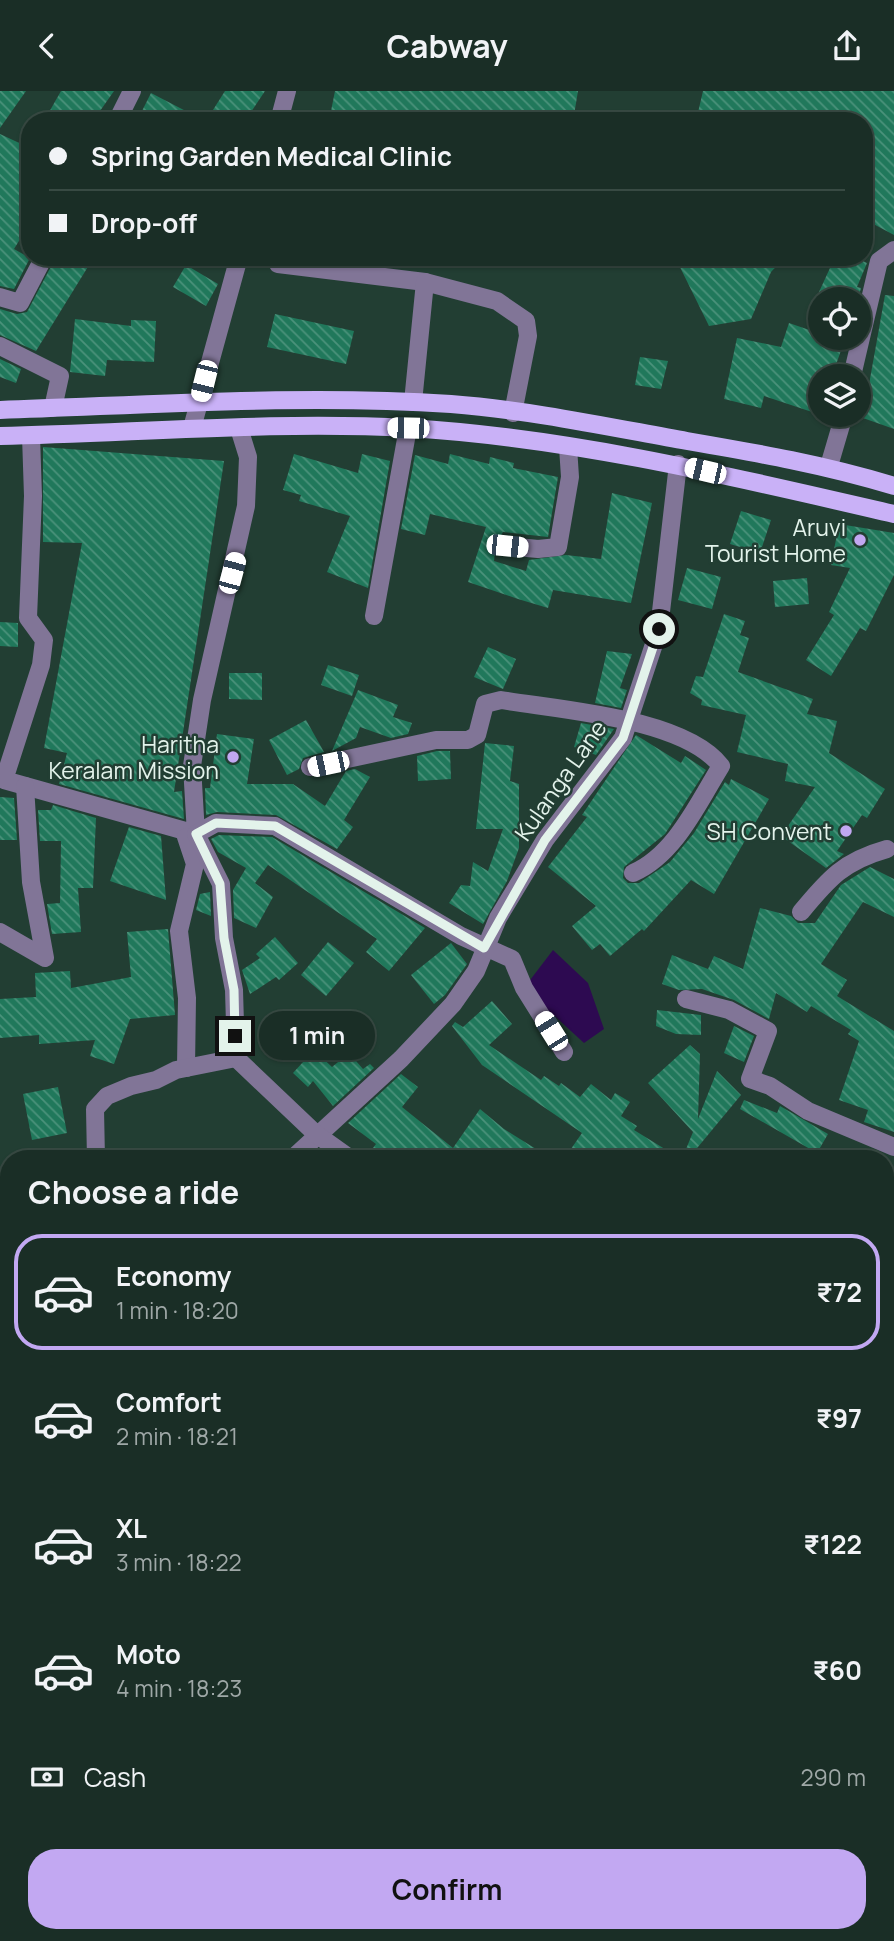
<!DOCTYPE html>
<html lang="en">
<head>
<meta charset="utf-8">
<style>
  :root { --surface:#1a2e26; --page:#273a32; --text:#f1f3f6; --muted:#9fa8a7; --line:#384a43; --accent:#c2a8f2 }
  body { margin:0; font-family:Manrope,sans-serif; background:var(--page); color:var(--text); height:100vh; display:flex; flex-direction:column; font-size:26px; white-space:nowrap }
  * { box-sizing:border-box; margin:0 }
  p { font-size:23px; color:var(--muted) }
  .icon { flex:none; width:38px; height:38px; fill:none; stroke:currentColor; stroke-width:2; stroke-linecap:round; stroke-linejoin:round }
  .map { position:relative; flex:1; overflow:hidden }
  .panel { position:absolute; left:0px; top:1059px; width:894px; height:793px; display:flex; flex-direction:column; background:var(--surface); border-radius:28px 28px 0 0; box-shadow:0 2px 5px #0004,0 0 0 2px var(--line) }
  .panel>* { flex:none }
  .guide { position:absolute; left:21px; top:21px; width:852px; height:154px; border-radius:28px; box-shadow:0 2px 5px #0004,0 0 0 2px var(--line); display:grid; align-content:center; height:154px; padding:0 28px; background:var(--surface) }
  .buttons { position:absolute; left:808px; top:196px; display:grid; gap:14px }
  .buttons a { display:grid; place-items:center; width:63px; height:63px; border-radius:50%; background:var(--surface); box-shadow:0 2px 5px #0004,0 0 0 2px var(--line); font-size:35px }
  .end { position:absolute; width:32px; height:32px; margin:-16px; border:9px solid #e3f3eb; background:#111; box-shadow:0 0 0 4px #111 }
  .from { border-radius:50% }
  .bubble { position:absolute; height:49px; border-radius:24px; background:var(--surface); box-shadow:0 2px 5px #0004,0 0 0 2px var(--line); font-size:23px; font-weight:700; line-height:49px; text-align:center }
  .car { position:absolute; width:21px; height:42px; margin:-21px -10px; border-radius:9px; box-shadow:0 0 5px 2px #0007; background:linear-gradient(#fff 24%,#345 0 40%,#fff 0 76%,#345 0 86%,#fff 0) }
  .guide b { display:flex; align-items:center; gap:24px; height:66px; font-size:26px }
  .guide b+b { border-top:2px solid var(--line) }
  .guide i { width:18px; height:18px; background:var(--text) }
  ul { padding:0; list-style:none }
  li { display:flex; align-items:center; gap:21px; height:116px; margin:0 14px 10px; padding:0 14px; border:4px solid transparent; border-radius:28px }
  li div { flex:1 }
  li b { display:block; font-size:26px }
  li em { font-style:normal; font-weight:700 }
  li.on { border-color:var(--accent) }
  li>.icon { width:63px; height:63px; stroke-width:1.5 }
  h2 { padding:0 28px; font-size:32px; line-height:84px }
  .pay { display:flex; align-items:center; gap:18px; height:77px; padding:0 28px; font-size:26px }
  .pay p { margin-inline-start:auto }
  .primary-button { display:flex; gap:14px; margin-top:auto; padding:14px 28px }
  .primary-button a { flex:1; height:80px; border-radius:28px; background:var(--accent); color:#111; font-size:28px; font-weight:700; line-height:80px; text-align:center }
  header { display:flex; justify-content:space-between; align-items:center; height:91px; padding:0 28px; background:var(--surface); font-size:32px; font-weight:700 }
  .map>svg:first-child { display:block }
  .water { fill:#2d0a51 }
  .building { fill:url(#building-back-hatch) }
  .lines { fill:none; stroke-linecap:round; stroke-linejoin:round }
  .minor { stroke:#817597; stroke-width:18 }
  .major { stroke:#c9b1f7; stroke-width:18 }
  .route { stroke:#e3f3eb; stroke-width:9 }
  .poi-dot { fill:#c2a8f2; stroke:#223e33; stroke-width:2.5 }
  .labels { text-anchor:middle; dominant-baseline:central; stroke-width:5; stroke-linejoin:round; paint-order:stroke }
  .poi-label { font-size:23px; fill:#e3f3eb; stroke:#223e33; text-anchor:end }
  .street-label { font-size:23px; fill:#e3f3eb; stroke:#223e33 }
</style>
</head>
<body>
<header><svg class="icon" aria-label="back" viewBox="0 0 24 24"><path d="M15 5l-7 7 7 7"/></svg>Cabway<svg class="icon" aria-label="share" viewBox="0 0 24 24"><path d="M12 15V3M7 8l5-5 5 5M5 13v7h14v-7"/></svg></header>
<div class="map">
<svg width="894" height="1850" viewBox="0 0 894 1850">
  <defs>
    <pattern id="building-back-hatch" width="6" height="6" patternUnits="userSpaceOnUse" patternTransform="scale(1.75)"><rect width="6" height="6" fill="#20785b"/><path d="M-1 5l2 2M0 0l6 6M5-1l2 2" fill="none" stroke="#4b927b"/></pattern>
  </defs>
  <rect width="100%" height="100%" fill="#223e33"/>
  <path class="water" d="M553,859L588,892L604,938L584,952L524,897Z"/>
  <g class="building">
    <path d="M0,0H26L0,37Z"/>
    <path d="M61,0H114L93,30H44Z"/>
    <path d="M225,0H265L245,30H206Z"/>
    <path d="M335,0H578L573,30H423L364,20L362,30H329Z"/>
    <path d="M703,0H894V144L864,128V30H696Z"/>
    <path d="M151,2L205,30H137Z"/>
    <path d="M0,43L30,57V132L14,158L30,167L14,198L0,195Z"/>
    <path d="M56,166H94L36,260L0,244V218L17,223L27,221Z"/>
    <path d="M675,166H785L771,181L751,228L709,235Z"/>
    <path d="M835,166H855L867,172L857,196L861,197L858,208H835L819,201Z"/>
    <path d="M186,174L218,193L206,215L173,196Z"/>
    <path d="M885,204L894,205V338L863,327Z"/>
    <path d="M275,223L354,240L346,273L267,256Z"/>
    <path d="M75,228L131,235V229L156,230L154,271L107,269L105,285L70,281Z"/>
    <path d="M789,232L821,243V247L844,251L832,285H821V324L764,305L761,317L724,308L737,247L781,256Z"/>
    <path d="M640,266L668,270L661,298L635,294Z"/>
    <path d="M0,268L21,278L16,292L0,286Z"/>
    <path d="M43,356L224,370L174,701L182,700L184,728L59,693L67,662L44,657L82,452L43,451Z"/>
    <path d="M294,363L358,382L362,363L390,370L368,497L327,481L350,425L299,410L301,404L283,399Z"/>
    <path d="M450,363L489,373L490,366L514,372L513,377L558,386L548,446L503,441L496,453L494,470L526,480L529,469L566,464L601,468L612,402L652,412L631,512L553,499L548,517L518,508L468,491L486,436L430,423L425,444L401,438L415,364L448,373Z"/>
    <path d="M741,420L771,429L760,462L730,453Z"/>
    <path d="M839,433L894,442V484L866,540L860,537L831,585L806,569L834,524L829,521L850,477L831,474Z"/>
    <path d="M687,477L721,486L712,518L678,509Z"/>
    <path d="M807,487L809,513L775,516L773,490Z"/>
    <path d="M724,523L745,530L740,544L749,547L738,581L813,608L807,623L837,630L829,662L885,698L867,727L862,724L837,760L844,763L826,777L781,745L815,696L785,690L788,673L737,661L746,624L701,614L702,609L690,602L696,585L703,586Z"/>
    <path d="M0,531L18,532V556L0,555Z"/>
    <path d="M488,556L516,568L503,598L474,586Z"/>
    <path d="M607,560L632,563L620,597L627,599L621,617L595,612Z"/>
    <path d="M328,574L359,584L352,605L321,594Z"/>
    <path d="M229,582H262V609L229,608Z"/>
    <path d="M358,599L398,614L393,626L412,632L408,643L391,647L360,636L356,647L332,660Z"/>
    <path d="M306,629L324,661L303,667L299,678L287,684L269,649Z"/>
    <path d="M581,632L614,638L596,664L574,656Z"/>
    <path d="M217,643L254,648L247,693H293L325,715L346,680L355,678L370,686L344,729L353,736L337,758L276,724L217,721L206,724L205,697H210Z"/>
    <path d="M636,644L681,672L685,665L706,679L665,743L624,776L623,787L628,792H639L670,771L694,742L725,691L729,694L731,688L769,708L714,803L691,789L644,840L642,838L610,865L600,853L592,859L572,835L596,815L548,776L587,726L582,724Z"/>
    <path d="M485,652L514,655L510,690L519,693V757L507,790L483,833L449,812L461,794L470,795L473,771L488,780L503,738H476Z"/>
    <path d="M437,660H450L451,688L418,690L417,665Z"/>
    <path d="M0,706L14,707L17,749H0Z"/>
    <path d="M53,714L96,727L93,797H78L81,841L52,843L47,813L60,812L61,750H40L38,719H51Z"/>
    <path d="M129,736L161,745L166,809L110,790Z"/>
    <path d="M219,744L272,746L425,837L389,880L366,861L377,848L268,774L255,792L273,806L256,837L234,827L233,799L246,777L218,761L211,748Z"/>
    <path d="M870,776L894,788V826L863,811L821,873L847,889L837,905L894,940V1041L864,1031L868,1019L839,1009L859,950L848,943L851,939L811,915L807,921L776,902L769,928L734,909L702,898L679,899L662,893L672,864L708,878L714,865L743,878L760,817L791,825L798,832H815L841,794Z"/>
    <path d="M210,801L211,825L196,819L200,803Z"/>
    <path d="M168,838L175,924L130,928L114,973L90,965L95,949L39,953V944L0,947V908L36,906L35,882L70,880L71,897L131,886L127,841Z"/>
    <path d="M275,846L298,872L279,889L276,886L250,903L242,879L260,867L256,863Z"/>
    <path d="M328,851L354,872L326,905L301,884Z"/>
    <path d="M451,852L467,873L445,904L434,913L411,884Z"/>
    <path d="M492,910L512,933L489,954L541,989L544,985L559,995L561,992L580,1006L591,993L611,1009L615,1002L630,1011L621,1025L637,1035L634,1039L681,1068H564L582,1042L482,974L452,935L455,931L463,936Z"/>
    <path d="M657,919L701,924V944L676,943L656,935Z"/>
    <path d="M734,935L754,945L744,971L724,962Z"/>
    <path d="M690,954L700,963L698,1028L717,980L741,1004L688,1068H682L693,1041L648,992Z"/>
    <path d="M314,959L332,976L349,962L363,978L370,973L374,977L333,1015L313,990L308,996L293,982Z"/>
    <path d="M401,983L418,996L402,1016L453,1057L480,1018L504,1038L552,1068H383L373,1057L376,1053L348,1032Z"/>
    <path d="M58,996L67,1042L32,1049L23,1003Z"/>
    <path d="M744,1009L777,1022L780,1015L828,1043L817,1062L740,1018Z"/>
  </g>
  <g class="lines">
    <g class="minor">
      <path d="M117,30L132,0"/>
      <path d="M279,30L287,0"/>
      <path d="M275,166L278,173L425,191"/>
      <path d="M0,206L20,212L44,166"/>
      <path d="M0,255L60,285L53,317"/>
      <path d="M852,285L879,170L894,159"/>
      <path d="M413,311L425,191L497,210L526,230L528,245L513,322"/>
      <path d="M192,337L239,166"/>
      <path d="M31,345L33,405L28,527L44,549L41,574L4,689L196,743L192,675L202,609L246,415L248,366L239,337"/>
      <path d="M829,375L844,324"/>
      <path d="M507,455L538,458L558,456L570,386L568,356"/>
      <path d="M374,525L408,337"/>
      <path d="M310,676L436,649H468L477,644L485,613L501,609C560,619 684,627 721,675C698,712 675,764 633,782"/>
      <path d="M186,746L195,773L179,840L187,907L186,977"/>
      <path d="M801,821C829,787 844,770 887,758"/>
      <path d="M0,841L45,867L31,791L25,695"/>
      <path d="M686,908L729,919L768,940L750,988L770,995L808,1020L894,1056"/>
      <path d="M96,1068L95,1018L107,1005L131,995L156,989L176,979L236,967"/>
      <path d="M292,1068L401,968L453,913L476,880L498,827L545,749L623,647L659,538L678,373"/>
      <path d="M351,1068L316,1043L236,967L234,899L224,847L221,793L196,743L216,732L275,735L461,845L512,868L524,897L564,961"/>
      <path d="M886,1104L894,1092"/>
      <path d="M886,1249L894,1256"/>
      <path d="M886,1559L894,1565"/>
      <path d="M0,1608L9,1612"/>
      <path d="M886,1656L894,1650"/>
      <path d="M0,1691L9,1673"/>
      <path d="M490,1843L500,1850"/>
      <path d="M233,1850L238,1843"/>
      <path d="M380,1850L383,1843"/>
    </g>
    <g class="major">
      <path d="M0,319C150,314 301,303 451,313C530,319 609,336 687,350C757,362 826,374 894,395"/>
      <path d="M0,345C136,342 272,330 409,337C573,347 734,386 894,423"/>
    </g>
  </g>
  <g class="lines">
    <path class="route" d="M235,945L234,899L224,847L220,793L196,743L216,732L275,735L484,857L545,749L623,647L659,538"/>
  </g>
  <g class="poi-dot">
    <circle cx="860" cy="449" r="7"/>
    <circle cx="233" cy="666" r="7"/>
    <circle cx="846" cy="740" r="7"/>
  </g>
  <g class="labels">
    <g class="poi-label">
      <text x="846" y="436">Aruvi<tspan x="846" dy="26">Tourist Home</tspan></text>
      <text x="219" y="653">Haritha<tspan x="219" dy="26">Keralam Mission</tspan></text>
      <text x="832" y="740">SH Convent</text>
    </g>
    <g class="street-label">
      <text transform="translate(560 689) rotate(-55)">Kulanga Lane</text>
    </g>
  </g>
</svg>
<div class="buttons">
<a><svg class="icon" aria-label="locate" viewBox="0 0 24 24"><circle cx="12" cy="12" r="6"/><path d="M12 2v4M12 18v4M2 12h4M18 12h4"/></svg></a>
<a><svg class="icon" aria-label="layers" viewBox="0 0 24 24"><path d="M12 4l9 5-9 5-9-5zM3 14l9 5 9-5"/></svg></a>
</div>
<i class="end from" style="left:659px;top:538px"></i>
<i class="end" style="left:235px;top:945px"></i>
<div class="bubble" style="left:259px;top:920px;width:116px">1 min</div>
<i class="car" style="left:204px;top:290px;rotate:194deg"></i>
<i class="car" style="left:408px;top:337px;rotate:271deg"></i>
<i class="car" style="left:705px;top:380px;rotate:283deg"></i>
<i class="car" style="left:507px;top:455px;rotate:96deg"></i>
<i class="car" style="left:232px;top:482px;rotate:15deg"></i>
<i class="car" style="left:328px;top:673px;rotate:258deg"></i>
<i class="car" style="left:551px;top:940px;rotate:328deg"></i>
<div class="guide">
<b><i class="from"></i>Spring Garden Medical Clinic</b>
<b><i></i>Drop-off</b>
</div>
<section class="panel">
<h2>Choose a ride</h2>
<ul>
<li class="on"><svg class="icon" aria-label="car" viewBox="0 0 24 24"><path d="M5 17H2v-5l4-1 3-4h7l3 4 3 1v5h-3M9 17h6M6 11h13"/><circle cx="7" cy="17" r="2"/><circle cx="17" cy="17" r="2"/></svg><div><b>Economy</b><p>1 min · 18:20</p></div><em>₹72</em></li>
<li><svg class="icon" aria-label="car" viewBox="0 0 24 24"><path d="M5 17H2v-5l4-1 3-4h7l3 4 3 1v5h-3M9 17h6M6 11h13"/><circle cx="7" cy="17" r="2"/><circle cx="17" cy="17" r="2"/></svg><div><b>Comfort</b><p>2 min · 18:21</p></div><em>₹97</em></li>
<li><svg class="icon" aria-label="car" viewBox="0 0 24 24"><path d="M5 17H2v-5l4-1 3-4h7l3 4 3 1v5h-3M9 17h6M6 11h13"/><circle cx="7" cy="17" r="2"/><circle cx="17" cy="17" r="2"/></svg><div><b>XL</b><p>3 min · 18:22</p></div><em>₹122</em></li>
<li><svg class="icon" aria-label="car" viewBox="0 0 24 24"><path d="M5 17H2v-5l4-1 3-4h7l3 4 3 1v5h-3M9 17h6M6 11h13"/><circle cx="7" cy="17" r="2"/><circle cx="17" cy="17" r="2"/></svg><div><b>Moto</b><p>4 min · 18:23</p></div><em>₹60</em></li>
</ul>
<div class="pay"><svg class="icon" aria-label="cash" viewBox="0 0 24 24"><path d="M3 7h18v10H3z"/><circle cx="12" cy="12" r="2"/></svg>Cash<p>290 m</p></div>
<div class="primary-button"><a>Confirm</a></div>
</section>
</div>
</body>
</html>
